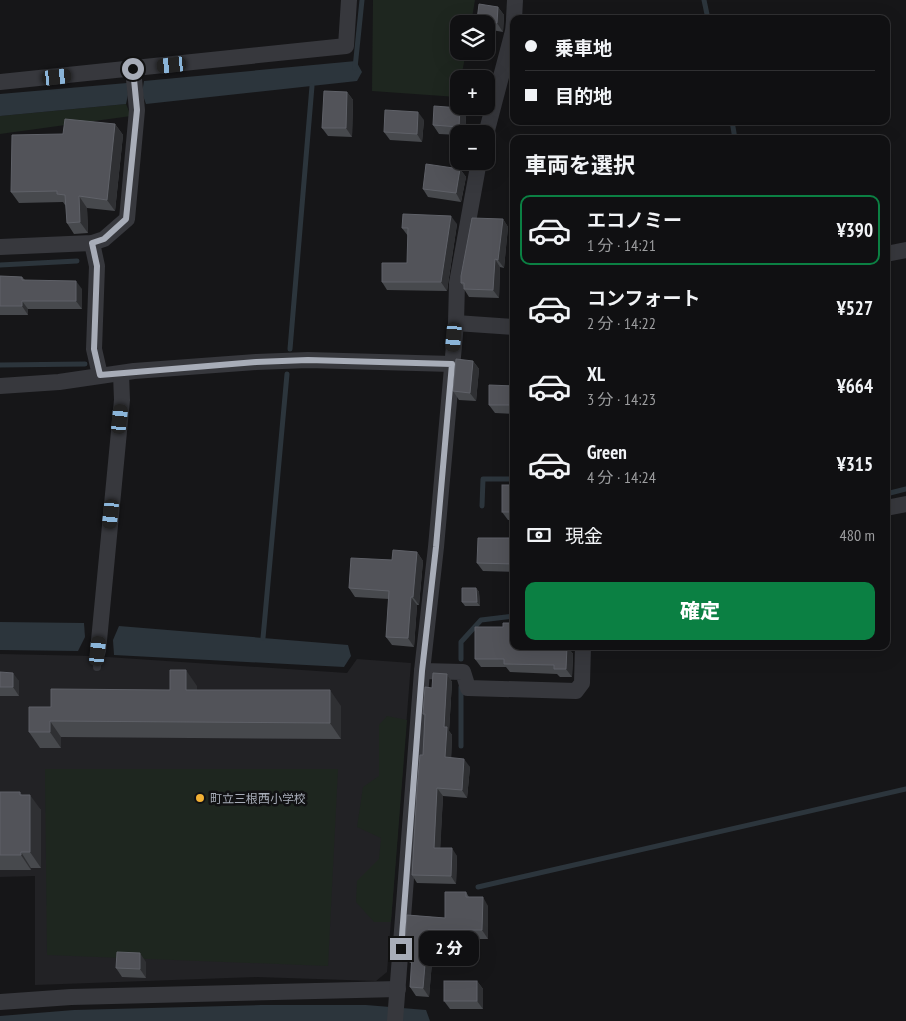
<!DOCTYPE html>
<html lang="ja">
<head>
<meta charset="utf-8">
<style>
  :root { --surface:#101012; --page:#19191b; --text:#f1f3f6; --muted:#9c9d9f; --line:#303032; --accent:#0b8043 }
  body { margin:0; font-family:"PT Sans Narrow","Noto Sans JP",sans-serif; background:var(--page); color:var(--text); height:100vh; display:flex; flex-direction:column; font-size:19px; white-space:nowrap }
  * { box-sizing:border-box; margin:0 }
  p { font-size:16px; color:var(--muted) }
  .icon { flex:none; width:28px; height:28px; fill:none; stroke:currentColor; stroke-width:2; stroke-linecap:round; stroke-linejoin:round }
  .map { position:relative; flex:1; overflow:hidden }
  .drawer { position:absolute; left:510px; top:135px; width:380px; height:515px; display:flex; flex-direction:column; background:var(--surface); border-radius:10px; box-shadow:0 5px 20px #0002,0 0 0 1px var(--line) }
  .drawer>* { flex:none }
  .top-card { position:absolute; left:510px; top:15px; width:380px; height:110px; border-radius:10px; box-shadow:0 5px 20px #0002,0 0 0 1px var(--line); display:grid; align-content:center; height:110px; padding:0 15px; background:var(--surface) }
  .buttons { position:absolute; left:450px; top:15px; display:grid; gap:10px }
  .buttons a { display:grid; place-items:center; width:45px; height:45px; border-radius:10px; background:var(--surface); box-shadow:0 5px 20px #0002,0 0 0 1px var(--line); font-size:25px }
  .end { position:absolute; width:22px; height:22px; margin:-11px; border:6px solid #a8adb8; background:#111; box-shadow:0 0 0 2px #111 }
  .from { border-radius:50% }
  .bubble { position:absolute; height:35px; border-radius:10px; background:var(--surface); box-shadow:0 5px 20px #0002,0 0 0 1px var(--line); font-size:16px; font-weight:800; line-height:35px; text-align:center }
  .car { position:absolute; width:15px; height:30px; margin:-15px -8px; border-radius:6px; box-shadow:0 0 4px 1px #0007; background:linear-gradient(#222 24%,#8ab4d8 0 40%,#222 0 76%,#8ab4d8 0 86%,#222 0) }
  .top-card b { display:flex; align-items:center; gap:18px; height:48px; font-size:19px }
  .top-card b+b { border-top:1px solid var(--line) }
  .top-card i { width:12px; height:12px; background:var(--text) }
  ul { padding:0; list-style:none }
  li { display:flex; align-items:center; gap:15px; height:70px; margin:0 10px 8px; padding:0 5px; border:2px solid transparent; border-radius:10px }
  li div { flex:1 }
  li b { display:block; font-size:19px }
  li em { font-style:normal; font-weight:800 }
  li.selected { border-color:var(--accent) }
  li>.icon { width:45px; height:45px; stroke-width:1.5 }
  h2 { padding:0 15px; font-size:22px; line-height:60px }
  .pay { display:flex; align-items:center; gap:12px; height:55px; padding:0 15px; font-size:19px }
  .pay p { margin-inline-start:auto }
  .button { display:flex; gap:10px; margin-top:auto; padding:10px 15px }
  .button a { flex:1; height:58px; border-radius:10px; background:var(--accent); color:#fff; font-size:20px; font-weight:800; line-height:58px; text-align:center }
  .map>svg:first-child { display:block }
  .built { fill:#222225 }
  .green { fill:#1e261f }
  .water { fill:#2c353c }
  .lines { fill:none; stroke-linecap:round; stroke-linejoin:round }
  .stream { stroke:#2c353c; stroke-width:5 }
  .service { stroke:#37383d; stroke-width:8 }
  .minor { stroke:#37383d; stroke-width:16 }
  .wall { fill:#47494d }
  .shaded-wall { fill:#2f3033 }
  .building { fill:#525359; stroke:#5f6168 }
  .route { stroke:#a8adb8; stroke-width:6 }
  .poi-dot { fill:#f2b134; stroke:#111113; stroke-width:2 }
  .labels { text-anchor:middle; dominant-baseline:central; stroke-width:5; stroke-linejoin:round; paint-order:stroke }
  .poi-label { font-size:12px; fill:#a8adb8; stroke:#111113; text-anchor:start }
</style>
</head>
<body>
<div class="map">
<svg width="906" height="1021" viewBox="0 0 906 1021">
  <rect width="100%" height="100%" fill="#161618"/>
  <path class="built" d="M0,654L92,656L347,673L357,659L411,663L387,972L376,981L257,977L35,985V876L0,877Z"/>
  <g class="green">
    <path d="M373,0H475L471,24H459V51H466L461,79H459L457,97L372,91Z"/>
    <path d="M126,104L131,116L0,134V116Z"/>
    <path d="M387,716L407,720L391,922H374L356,902L357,881L379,859L381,838L357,827L363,787L379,776V725Z"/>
    <path d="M45,769H338L328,966L47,955Z"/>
  </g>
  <g class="water">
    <path d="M356,61L362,72L357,81L146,104L142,93L144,81Z"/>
    <path d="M127,83L128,95L126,104L0,116V94Z"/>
    <path d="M0,622L84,623L85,637L78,651L0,650Z"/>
    <path d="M119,626L348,645L351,656L344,667L114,655L113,640Z"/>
    <path d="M261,1005H366L426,1010L430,1021H0V1016L74,1010Z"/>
  </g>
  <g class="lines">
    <g class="stream">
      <path d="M704,0L708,19"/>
      <path d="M355,68L362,0"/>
      <path d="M732,121L735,139"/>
      <path d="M0,265L77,261"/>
      <path d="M290,349L312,86"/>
      <path d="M0,365L85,364"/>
      <path d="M886,494L906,489"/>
      <path d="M482,506L483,479H514"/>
      <path d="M263,638L287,374"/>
      <path d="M461,659V642L481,620L514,616"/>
      <path d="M461,687V746"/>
      <path d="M478,887L906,789"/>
    </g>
    <path class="service" d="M97,667L98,651"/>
    <g class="minor">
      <path d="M514,19L515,0"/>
      <path d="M0,82L346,46L349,0"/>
      <path d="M486,134L513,31L514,21"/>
      <path d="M92,243L97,266L94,349L100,375"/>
      <path d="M0,247L92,243L104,239L127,219L137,110L133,69"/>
      <path d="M886,254L906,250"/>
      <path d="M456,323L514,327"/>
      <path d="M0,386L59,382L134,371L256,362L308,360L452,364"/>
      <path d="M886,508L906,504"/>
      <path d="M98,651L122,400L121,374"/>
      <path d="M422,671L463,672L468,688L576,691L582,683L583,646"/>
      <path d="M0,1002L71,997L398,989"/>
      <path d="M395,1021L422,671L436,547L456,323L457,283L479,161"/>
    </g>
  </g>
  <g class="wall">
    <path d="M498,7L504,15L503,32L486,29V24H479L477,20Z"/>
    <path d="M347,92L353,100L352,137L328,136L322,128Z"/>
    <path d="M466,116L465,134H459V135L439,134L433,125Z"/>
    <path d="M424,120L422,142L390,140L384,132Z"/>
    <path d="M115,124L123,135L115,211L87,208L88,233L74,234L67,223L66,205H65L63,202L19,203L11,192L63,134Z"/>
    <path d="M460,169L466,177L461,202L428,197L423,189Z"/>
    <path d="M503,219L508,227L504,268L500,267L499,298L469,297L464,289V287L461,283Z"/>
    <path d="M457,224L447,291L387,290L382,282L407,263L408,236L402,228Z"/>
    <path d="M0,276L22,277L25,280L82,289V309H28V315H0Z"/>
    <path d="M473,361L479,369L476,401L459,400L453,391Z"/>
    <path d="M514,386V414L495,413L489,405Z"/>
    <path d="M514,485V520H508L502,512Z"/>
    <path d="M514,538V572L483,571L477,563Z"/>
    <path d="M417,552L423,561L419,605H417L414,647L392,645L386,637L389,599L355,597L349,588L392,560Z"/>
    <path d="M476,588L479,592L480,606H465L462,602Z"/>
    <path d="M514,646H567L573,654L572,677H560L557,674L510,672L506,667H481L475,659Z"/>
    <path d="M0,672L19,681V696H0Z"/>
    <path d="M447,674L452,682L449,731L452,735L451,758L470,767L467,798L443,796L440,848L457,856L456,884L417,883L412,875L423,755L425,717L423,714L432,688Z"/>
    <path d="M197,686V690L341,706V739L61,737V748H40L29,732L51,707Z"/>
    <path d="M0,792H20L22,795L41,810V868H31V870H0Z"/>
    <path d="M466,892L469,897L488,906V939H434L429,997L416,996L410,987L412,963H410L404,954L407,915L445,918Z"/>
    <path d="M146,962V978L122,977L116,968Z"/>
    <path d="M477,981L483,989V1009H450L444,1001Z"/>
  </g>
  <g class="shaded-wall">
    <path d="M498,7L504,15L503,32L497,23Z"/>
    <path d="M347,92L353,100L352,137L346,128Z"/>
    <path d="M460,108L466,116L465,134H464L459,127Z"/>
    <path d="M418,112L424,120L422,142L417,134Z"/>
    <path d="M115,124L123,135L115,211L107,200Z"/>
    <path d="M460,169L466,177L461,202L456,193Z"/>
    <path d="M79,196L87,208L88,233L80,222Z"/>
    <path d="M451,216L457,224L447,291L441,282Z"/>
    <path d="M503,219L508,227L504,268L498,260Z"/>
    <path d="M495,259L500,267L499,298L493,290Z"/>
    <path d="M76,281L82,289V309L76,301Z"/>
    <path d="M22,301L28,309V315L22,306Z"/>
    <path d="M473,361L479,369L476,401L470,393Z"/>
    <path d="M417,552L423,561L419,605L413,597Z"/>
    <path d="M476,588L479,592L480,606L477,602Z"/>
    <path d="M411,597L417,605L414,647L408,638Z"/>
    <path d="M567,646L573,654L572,677L566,669Z"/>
    <path d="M186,670L197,686V705L186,690Z"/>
    <path d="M13,673L19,681V696L13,687Z"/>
    <path d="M447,674L452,682L449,731L452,735L451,765L445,757L444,727Z"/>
    <path d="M330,690L341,706V739L330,723Z"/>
    <path d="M50,721L61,737V748L50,732Z"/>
    <path d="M464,759L470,767L467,798L462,790Z"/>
    <path d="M437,788L443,796L440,856L434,848Z"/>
    <path d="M20,792L30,806V795L41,810V868L30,852Z"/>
    <path d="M452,848L457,856L456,884L451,876Z"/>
    <path d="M21,852L31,868V870L21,855Z"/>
    <path d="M483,897L488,906V939L482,930Z"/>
    <path d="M428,930L434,939L429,997L423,988Z"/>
    <path d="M140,953L146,962V978L140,969Z"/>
    <path d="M477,981L483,989V1009L477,1001Z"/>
  </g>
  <g class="building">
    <path d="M479,4L498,7L497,23L477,20Z"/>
    <path d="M324,91L347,92L346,128H322Z"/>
    <path d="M434,106L460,108L459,127L433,125Z"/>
    <path d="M385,110L418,112L417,134L384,132Z"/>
    <path d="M65,119L115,124L107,200L79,196L80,222L67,223L65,195L57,194V191L11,192L12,135L63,134Z"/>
    <path d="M426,164L460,169L456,193L423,189Z"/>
    <path d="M403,214L451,216L441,282H382V263H407L408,228H402Z"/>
    <path d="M472,218L503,219L498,260L495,259L493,290L464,289V283H461V276Z"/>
    <path d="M0,276L22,277V280L76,281V301H22V306H0Z"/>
    <path d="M456,359L473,361L470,393L453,391Z"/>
    <path d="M489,385L514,386V405H489Z"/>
    <rect x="502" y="485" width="12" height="27"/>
    <path d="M478,538H514V564L477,563Z"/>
    <path d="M393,550L417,552L413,597H411L408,638L386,637L389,591L349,588L351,558L392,560Z"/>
    <path d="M462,588H476L477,602H462Z"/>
    <path d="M503,623H514V646H567L566,669H554V665L504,664V659H475V627H503Z"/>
    <path d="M170,670H186V690H330V723L50,721V732H29V707H51V689L170,690Z"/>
    <path d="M0,672L13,673V687H0Z"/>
    <path d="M433,673L447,674L444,727H447L445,757L464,759L462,790L437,788L434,848H452L451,876L412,875L417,789L420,755H423L425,714H423L425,687L432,688Z"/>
    <path d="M0,792H20V795H30V852H21V855H0Z"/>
    <path d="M445,892H466V897H483L482,930H428L423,988L410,987L412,955L404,954L407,915L445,918Z"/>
    <path d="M117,952L140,953V969L116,968Z"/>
    <rect x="444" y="981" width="33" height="20"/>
  </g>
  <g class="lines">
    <path class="route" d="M133,69L137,110L126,219L104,239L92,243L97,266L94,349L100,375L256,362L308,360L452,364L436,547L422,671L401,949"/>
  </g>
  <circle class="poi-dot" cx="200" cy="798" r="5"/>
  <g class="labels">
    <g class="poi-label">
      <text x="210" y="798">町立三根西小学校</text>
    </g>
  </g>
</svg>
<div class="buttons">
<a><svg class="icon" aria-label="layers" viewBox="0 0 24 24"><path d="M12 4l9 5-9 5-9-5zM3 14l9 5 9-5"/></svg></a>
<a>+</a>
<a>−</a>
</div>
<i class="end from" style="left:133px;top:69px"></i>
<i class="end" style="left:401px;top:949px"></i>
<div class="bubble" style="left:419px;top:931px;width:60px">2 分</div>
<i class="car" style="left:172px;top:65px;rotate:264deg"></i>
<i class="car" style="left:57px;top:77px;rotate:84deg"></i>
<i class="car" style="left:454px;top:337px;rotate:185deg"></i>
<i class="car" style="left:120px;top:419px;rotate:6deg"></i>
<i class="car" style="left:111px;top:514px;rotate:186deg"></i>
<i class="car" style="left:98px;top:651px;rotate:6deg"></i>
<div class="top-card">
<b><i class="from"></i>乗車地</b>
<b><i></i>目的地</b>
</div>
<section class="drawer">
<h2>車両を選択</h2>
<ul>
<li class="selected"><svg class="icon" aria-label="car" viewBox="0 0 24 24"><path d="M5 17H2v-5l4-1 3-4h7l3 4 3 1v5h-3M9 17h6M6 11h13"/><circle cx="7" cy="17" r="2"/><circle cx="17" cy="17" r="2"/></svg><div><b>エコノミー</b><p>1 分 · 14:21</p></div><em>¥390</em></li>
<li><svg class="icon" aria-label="car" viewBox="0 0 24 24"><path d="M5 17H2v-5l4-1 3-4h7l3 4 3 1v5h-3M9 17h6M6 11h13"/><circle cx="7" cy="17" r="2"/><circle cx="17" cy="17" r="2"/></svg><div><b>コンフォート</b><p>2 分 · 14:22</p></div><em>¥527</em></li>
<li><svg class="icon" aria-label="car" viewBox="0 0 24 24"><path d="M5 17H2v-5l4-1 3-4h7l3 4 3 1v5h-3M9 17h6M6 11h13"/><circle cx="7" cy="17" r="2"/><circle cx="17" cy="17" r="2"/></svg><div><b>XL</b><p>3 分 · 14:23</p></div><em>¥664</em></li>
<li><svg class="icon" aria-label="car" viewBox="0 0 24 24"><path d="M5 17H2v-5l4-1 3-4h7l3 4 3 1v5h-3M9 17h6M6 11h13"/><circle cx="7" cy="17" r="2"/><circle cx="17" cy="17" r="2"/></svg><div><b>Green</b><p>4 分 · 14:24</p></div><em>¥315</em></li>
</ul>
<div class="pay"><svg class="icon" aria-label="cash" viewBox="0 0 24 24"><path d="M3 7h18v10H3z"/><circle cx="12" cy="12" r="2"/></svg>現金<p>480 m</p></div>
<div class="button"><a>確定</a></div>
</section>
</div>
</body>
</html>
